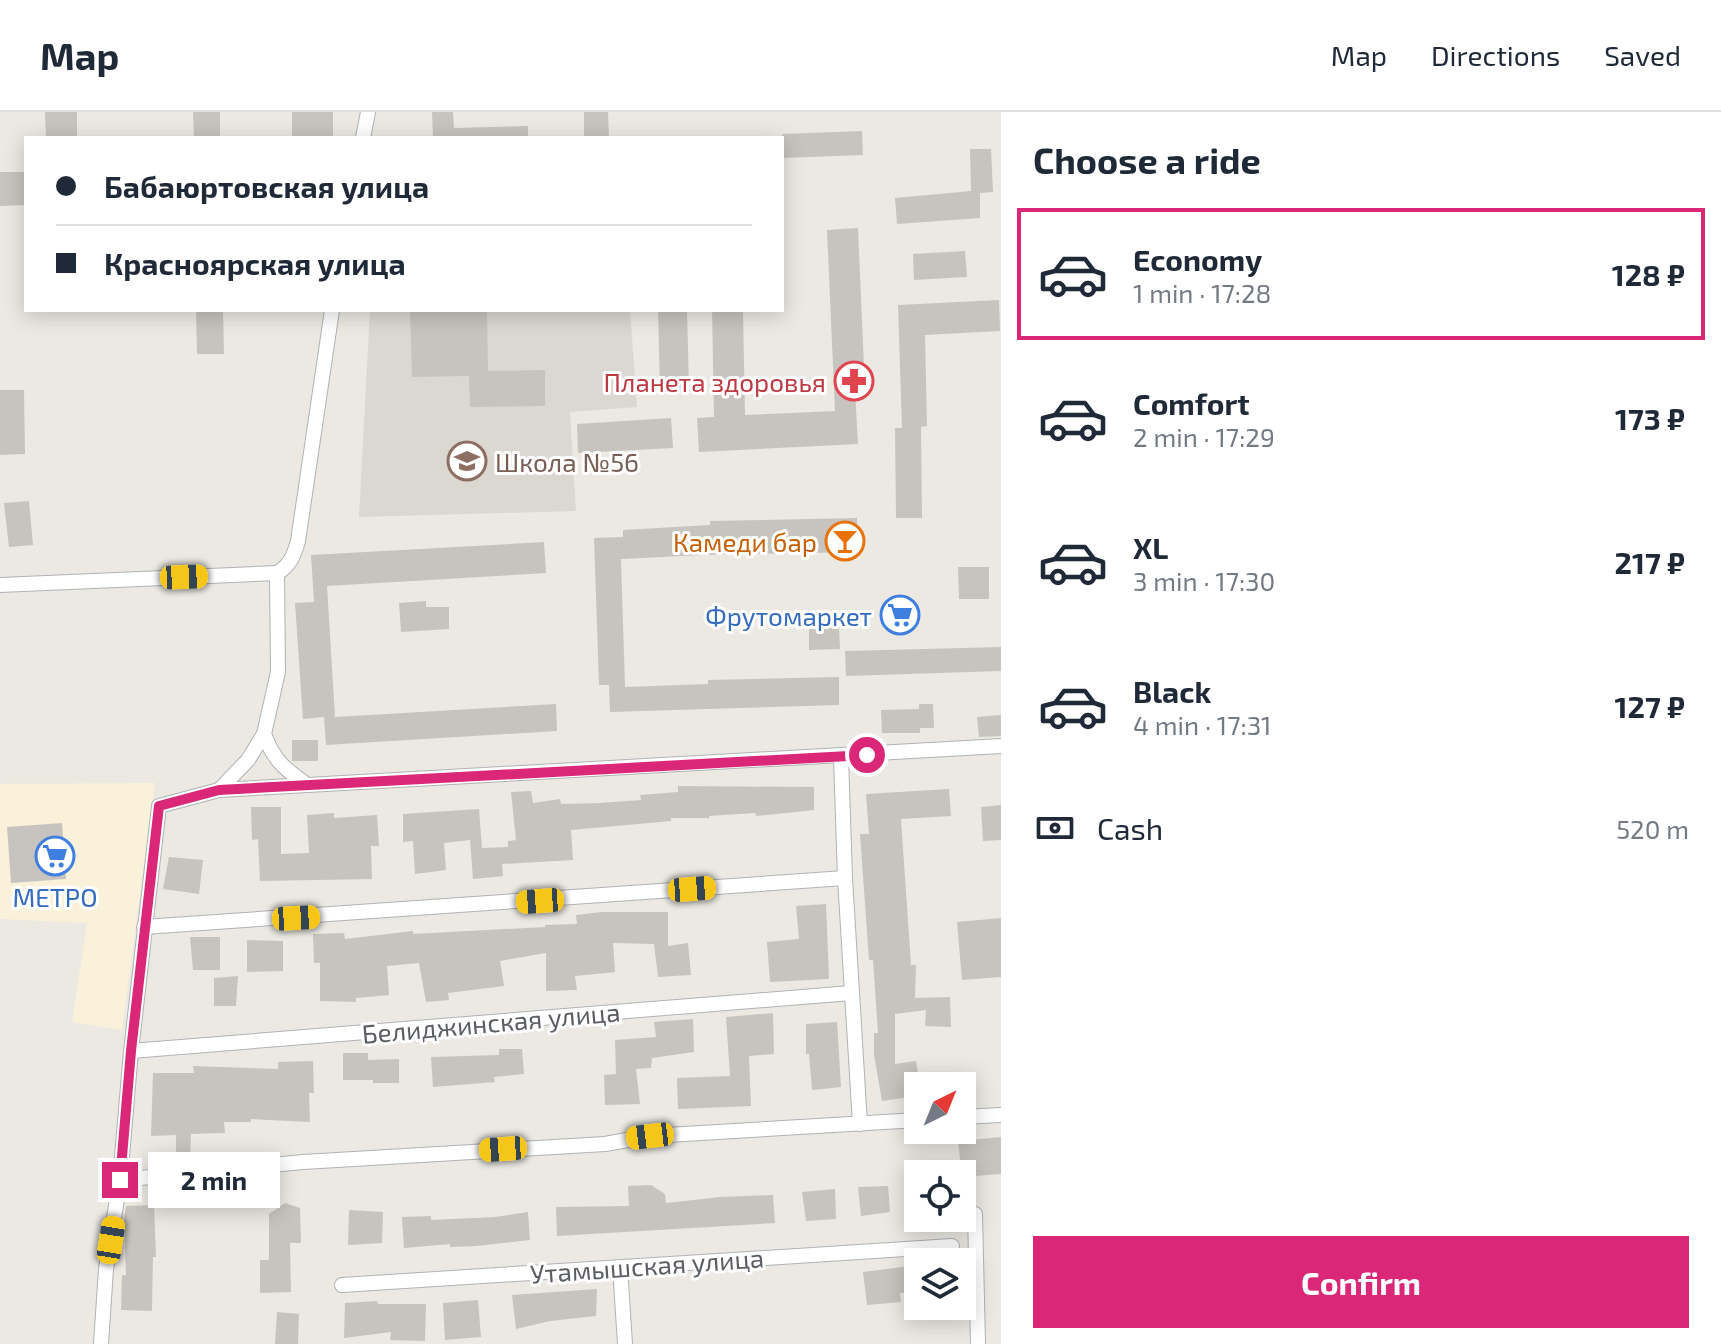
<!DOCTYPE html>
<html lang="en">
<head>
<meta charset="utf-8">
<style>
  :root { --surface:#fff; --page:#f2f2f3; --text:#1f2937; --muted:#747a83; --line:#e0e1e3; --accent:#db2777 }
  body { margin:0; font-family:"Exo 2",sans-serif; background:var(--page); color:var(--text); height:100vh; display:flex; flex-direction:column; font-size:30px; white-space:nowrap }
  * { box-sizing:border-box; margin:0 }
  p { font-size:26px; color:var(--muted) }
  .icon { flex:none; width:44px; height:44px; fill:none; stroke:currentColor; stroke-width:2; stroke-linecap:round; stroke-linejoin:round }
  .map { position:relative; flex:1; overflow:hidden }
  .sheet { display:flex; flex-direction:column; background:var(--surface); width:720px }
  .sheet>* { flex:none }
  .banner { position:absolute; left:24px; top:24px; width:760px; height:176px; border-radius:0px; box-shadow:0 4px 20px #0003; display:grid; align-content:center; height:176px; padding:0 32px; background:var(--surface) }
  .needle { width:52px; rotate:43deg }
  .buttons { position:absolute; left:904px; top:960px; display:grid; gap:16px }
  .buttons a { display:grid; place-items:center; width:72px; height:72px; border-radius:0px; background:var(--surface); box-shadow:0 4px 20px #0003; font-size:40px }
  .end { position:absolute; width:36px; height:36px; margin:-18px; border:10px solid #db2777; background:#fff; box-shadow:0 0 0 4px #fff }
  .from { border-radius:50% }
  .bubble { position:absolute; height:56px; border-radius:0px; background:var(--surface); box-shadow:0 4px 20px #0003; font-size:26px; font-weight:700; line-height:56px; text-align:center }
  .car { position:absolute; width:24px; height:48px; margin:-24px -12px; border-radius:10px; box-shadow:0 0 6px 2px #0007; background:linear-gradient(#f5c518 24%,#345 0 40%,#f5c518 0 76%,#345 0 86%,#f5c518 0) }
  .banner b { display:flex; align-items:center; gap:28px; height:76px; font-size:30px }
  .banner b+b { border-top:2px solid var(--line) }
  .banner i { width:20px; height:20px; background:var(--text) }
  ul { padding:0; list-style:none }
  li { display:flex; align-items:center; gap:24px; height:132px; margin:0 16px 12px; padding:0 16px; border:4px solid transparent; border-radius:0px }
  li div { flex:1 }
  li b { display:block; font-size:30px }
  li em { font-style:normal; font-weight:700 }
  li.selected { border-color:var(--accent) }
  li>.icon { width:72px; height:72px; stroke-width:1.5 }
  h2 { padding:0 32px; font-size:36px; line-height:96px }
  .pay { display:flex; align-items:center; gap:20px; height:88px; padding:0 32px; font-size:30px }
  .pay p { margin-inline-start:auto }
  .button { display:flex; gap:16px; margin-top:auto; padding:16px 32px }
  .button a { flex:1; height:92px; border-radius:0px; background:var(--accent); color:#fff; font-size:32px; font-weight:700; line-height:92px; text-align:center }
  header { display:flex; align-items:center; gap:48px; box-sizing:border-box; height:112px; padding:0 40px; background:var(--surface); border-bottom:2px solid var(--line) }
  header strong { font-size:38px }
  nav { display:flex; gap:44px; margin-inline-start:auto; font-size:28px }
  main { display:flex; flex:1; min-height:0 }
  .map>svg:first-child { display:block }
  .commercial { fill:#f9f1d9 }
  .education { fill:#dbd8d1 }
  .building { fill:#c7c4bf }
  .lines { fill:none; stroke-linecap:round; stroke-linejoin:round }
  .minor-casing { stroke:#b0b2b6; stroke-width:16 }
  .minor { stroke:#fff; stroke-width:14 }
  .route { stroke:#db2777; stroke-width:10 }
  .labels { text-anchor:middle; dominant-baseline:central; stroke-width:6; stroke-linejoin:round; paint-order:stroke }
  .health-label { font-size:26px; fill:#be3a42; stroke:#fff; text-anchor:end }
  .education-label { font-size:26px; fill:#785e54; stroke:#fff; text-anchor:start }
  .food-label { font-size:26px; fill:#c56008; stroke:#fff; text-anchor:end }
  .shop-label { font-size:26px; fill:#366cbe; stroke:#fff; text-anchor:end }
  .street-label { font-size:26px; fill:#5a5d61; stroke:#fff }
</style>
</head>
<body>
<header>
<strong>Map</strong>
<nav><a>Map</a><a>Directions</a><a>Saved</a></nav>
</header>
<main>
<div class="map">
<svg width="1001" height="1232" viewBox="0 0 1001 1232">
  <rect width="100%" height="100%" fill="#ebe9e2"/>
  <path class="commercial" d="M155,671L122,918L72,910L87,811L0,807V672Z"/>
  <path class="education" d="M370,198H630L637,295L570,300L576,399L359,405Z"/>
  <g class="building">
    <path d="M45,0H77V26H46Z"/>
    <path d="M193,0H220V26H194Z"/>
    <rect x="292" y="0" width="41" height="26"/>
    <path d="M432,0H453L454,16L528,14V26H433Z"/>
    <path d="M584,0H608L609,26H584Z"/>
    <path d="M862,19L863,43L782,46V22Z"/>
    <path d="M970,37H991L993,80L980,81V106L897,112L895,86L971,79Z"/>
    <path d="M0,60H26V93L0,94Z"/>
    <path d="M858,116L865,278H855L858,332L699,340L697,306L714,305L712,198H743L745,303L835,299L827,118Z"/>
    <path d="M965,139L967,165L914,168L913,142Z"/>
    <path d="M999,188L1000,219L925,223L927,314L921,315L922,406H896L895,316H902L898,193Z"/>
    <path d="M196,198H223L224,242H197Z"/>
    <path d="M410,198H487L488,259L545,258V294L470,295L469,264L412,265Z"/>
    <path d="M658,198H687L689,276L660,277Z"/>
    <path d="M0,278H24L25,342L0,343Z"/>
    <path d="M671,306L673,336L578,341L577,312Z"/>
    <path d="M29,389L33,433L9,435L4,391Z"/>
    <path d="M857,406L858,440L702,443L621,447L625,575L708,572V568L839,565V593L610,600L609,573H599L594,426L623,425V418L710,413V409Z"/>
    <path d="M544,430L546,461L327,474L335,605L556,592L557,619L326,633L324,605L303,607L295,491L314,490L311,443Z"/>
    <path d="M958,455H989V487H959Z"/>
    <path d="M426,489V495H449V517L401,520L399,491Z"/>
    <path d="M809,515H839L840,537L809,538Z"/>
    <path d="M1001,535V559L846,564L845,539Z"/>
    <path d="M919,592H933L934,616H920V621H882L881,598L919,597Z"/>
    <path d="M1001,603V624L979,625L977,605Z"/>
    <rect x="292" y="628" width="26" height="21"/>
    <path d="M678,674L814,675V698L756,704L755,701L709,704V706H671V709L571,718L573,748L502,752L503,764L473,767L470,728L444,731L446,758L415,762L413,729L403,730V702L479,697L482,736L508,735V729L516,728L511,680L531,679L533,691L560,687L561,692L599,691L641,688L640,683L678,680Z"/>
    <path d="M949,677L951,704L901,707L911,853H916L915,886L950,885L951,915L925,914L926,898L895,902V952L916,949L920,974L918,984L882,989L874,943V921H878L873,848H869L860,722H869L866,682Z"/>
    <path d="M1001,693V728L983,729L981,695Z"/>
    <path d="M251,695H281V742L309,741L307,703L334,701V706L377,703L379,734H371L372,767L260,769L258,727L252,728Z"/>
    <path d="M62,711L66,767L11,771L7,715Z"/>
    <path d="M169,745L203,748L199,782L163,777Z"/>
    <path d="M826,792L829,867L770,870L767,830L799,827L796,794Z"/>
    <path d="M602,800H668V834L688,831L691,863L658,865L654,832L613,831L615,860L575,864L577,878L546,879V841L500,849L504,874L448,881L449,888L426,890L419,851L387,854L389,883L356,886V890L320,889V851H314L313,822L344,821L345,827L413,819V822L545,815V813L577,812L576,803Z"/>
    <path d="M1001,806V865L962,868L957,810Z"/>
    <path d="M190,825H220V858H193Z"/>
    <path d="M247,828L283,829V859L247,860Z"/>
    <path d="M238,864L236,894H214V866Z"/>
    <path d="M773,901L774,942L749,944L751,994L678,997L677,966L730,964L726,905Z"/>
    <path d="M693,907L694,940L652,946L651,956L636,957L640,992L605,993L604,963L616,962L615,928L656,925L654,910Z"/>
    <path d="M837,910L841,975L812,978L809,942H806V912Z"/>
    <path d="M499,937H522L524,962L494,965L495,970L433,975L431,945L499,943Z"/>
    <path d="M343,941H368V948L399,947V971H373V968H343Z"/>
    <path d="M313,949L314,981H309L310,1010L251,1007V1010H224L225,1021L191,1022L190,1047H176V1023L151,1024L153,961H194L193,954L278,957V950Z"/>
    <path d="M1001,1025V1062L962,1065L958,1029Z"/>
    <path d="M651,1073L665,1082L666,1091L720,1085L773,1083L775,1111L557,1124L556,1095L629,1094L628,1074Z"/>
    <path d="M888,1074L890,1100L861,1104L858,1075Z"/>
    <path d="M835,1077L836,1107L806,1109L802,1080Z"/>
    <path d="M285,1091L300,1096L301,1131H290L291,1180L260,1181V1148H269V1102Z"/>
    <path d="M154,1093L156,1145H153L152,1199L121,1198L122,1163H126L124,1107L126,1094Z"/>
    <path d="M349,1098L383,1100L382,1131L348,1133Z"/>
    <path d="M528,1100L530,1128L476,1134L450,1135V1132L404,1136L402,1105L431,1104V1108L495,1105Z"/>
    <path d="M918,1153V1181H900L901,1190L867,1193L863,1160Z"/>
    <path d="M597,1177L596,1204L550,1209L516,1217L512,1183Z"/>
    <path d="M478,1188L481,1225L445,1228L443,1191Z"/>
    <path d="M377,1189L378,1192H426L425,1229L390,1228L391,1220L344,1226L345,1191Z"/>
    <path d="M277,1200L299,1202L298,1232H275Z"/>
  </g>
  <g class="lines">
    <defs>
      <g id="minor">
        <path d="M363,26L368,0"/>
        <path d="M0,473L277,461"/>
        <path d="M264,622C274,649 284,656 307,673"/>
        <path d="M841,645L845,766L860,1012"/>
        <path d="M219,678L1001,634"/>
        <path d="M144,815L845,766"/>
        <path d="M131,939L851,881"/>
        <path d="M962,1005L1001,1003"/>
        <path d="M120,1068L303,1050L605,1032L650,1024L918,1008"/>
        <path d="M975,1102L978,1232"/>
        <path d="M620,1155L625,1232"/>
        <path d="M342,1173L952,1134"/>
        <path d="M101,1232L106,1157L120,1068L131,939L159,694L219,678L248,648L264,622L278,560L277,461C290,454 294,443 298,429L332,198"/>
      </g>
    </defs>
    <use href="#minor" class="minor-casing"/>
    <use href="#minor" class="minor"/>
  </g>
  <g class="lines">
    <path class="route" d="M120,1068L131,939L159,694L219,678L867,643"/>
  </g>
  <defs>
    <symbol id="pharmacy-ring" viewBox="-11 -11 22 22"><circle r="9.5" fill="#fff" stroke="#e0444e" stroke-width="1.5"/><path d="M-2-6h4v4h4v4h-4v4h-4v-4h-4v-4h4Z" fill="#e0444e"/></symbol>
    <symbol id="school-ring" viewBox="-11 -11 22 22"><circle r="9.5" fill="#fff" stroke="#8d6e63" stroke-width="1.5"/><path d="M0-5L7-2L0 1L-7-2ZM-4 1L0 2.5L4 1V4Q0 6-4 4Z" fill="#8d6e63"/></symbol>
    <symbol id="bar-ring" viewBox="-11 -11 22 22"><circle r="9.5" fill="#fff" stroke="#e8710a" stroke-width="1.5"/><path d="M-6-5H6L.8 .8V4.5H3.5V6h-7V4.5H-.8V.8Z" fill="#e8710a"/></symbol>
    <symbol id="supermarket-ring" viewBox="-11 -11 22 22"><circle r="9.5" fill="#fff" stroke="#3f7fe0" stroke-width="1.5"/><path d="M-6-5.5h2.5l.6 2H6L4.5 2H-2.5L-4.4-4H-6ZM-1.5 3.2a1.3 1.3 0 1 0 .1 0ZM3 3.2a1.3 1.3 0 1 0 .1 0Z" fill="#3f7fe0"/></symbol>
  </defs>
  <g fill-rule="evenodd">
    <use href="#pharmacy-ring" x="832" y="247" width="44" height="44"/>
    <use href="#school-ring" x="445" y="327" width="44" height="44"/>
    <use href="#bar-ring" x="823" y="407" width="44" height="44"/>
    <use href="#supermarket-ring" x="878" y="481" width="44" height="44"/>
    <use href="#supermarket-ring" x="33" y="722" width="44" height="44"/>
  </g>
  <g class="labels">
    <g class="health-label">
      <text x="826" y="269">Планета здоровья</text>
    </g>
    <g class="education-label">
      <text x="495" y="349">Школа №56</text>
    </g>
    <g class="food-label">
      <text x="817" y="429">Камеди бар</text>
    </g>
    <g class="shop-label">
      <text x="872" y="503">Фрутомаркет</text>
      <text x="55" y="784" text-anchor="middle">МЕТРО</text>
    </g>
    <g class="street-label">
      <text transform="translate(491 910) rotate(-5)">Белиджинская улица</text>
      <text transform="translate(647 1153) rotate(-4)">Утамышская улица</text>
    </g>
  </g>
</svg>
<div class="buttons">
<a><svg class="needle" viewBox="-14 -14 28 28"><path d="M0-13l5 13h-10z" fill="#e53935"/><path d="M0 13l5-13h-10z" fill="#747a83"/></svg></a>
<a><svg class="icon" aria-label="locate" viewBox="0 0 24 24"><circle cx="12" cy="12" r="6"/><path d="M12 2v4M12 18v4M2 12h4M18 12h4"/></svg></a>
<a><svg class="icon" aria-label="layers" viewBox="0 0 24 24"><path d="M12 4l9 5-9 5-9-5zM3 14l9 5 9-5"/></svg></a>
</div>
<i class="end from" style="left:867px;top:643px"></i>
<i class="end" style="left:120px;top:1068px"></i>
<div class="bubble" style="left:148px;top:1040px;width:132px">2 min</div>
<i class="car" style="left:184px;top:465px;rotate:88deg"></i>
<i class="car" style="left:692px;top:777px;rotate:86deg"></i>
<i class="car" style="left:540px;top:789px;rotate:266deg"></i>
<i class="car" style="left:296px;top:806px;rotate:87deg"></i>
<i class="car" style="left:650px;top:1024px;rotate:263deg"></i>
<i class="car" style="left:503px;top:1037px;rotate:266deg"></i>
<i class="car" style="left:111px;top:1128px;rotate:9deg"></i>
<div class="banner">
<b><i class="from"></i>Бабаюртовская улица</b>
<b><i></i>Красноярская улица</b>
</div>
</div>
<section class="sheet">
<h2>Choose a ride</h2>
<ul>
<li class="selected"><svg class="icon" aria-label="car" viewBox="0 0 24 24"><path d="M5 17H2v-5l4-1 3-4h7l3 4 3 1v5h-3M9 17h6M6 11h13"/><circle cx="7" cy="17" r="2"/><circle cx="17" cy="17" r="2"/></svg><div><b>Economy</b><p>1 min · 17:28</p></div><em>128 ₽</em></li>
<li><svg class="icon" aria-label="car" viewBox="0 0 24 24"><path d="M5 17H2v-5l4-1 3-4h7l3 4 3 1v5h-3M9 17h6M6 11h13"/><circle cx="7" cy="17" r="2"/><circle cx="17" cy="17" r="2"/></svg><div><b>Comfort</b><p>2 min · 17:29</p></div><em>173 ₽</em></li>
<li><svg class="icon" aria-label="car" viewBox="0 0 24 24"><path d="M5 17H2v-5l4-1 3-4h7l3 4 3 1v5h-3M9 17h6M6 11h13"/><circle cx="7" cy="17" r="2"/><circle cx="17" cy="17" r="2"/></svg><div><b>XL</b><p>3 min · 17:30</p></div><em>217 ₽</em></li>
<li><svg class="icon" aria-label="car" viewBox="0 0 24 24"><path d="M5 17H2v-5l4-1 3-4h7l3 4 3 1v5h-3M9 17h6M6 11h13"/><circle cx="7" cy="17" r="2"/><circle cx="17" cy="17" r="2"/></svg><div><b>Black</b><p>4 min · 17:31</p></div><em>127 ₽</em></li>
</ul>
<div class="pay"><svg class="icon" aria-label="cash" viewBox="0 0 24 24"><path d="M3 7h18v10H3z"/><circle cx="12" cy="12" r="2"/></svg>Cash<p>520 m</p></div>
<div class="button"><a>Confirm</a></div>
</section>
</main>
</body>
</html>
